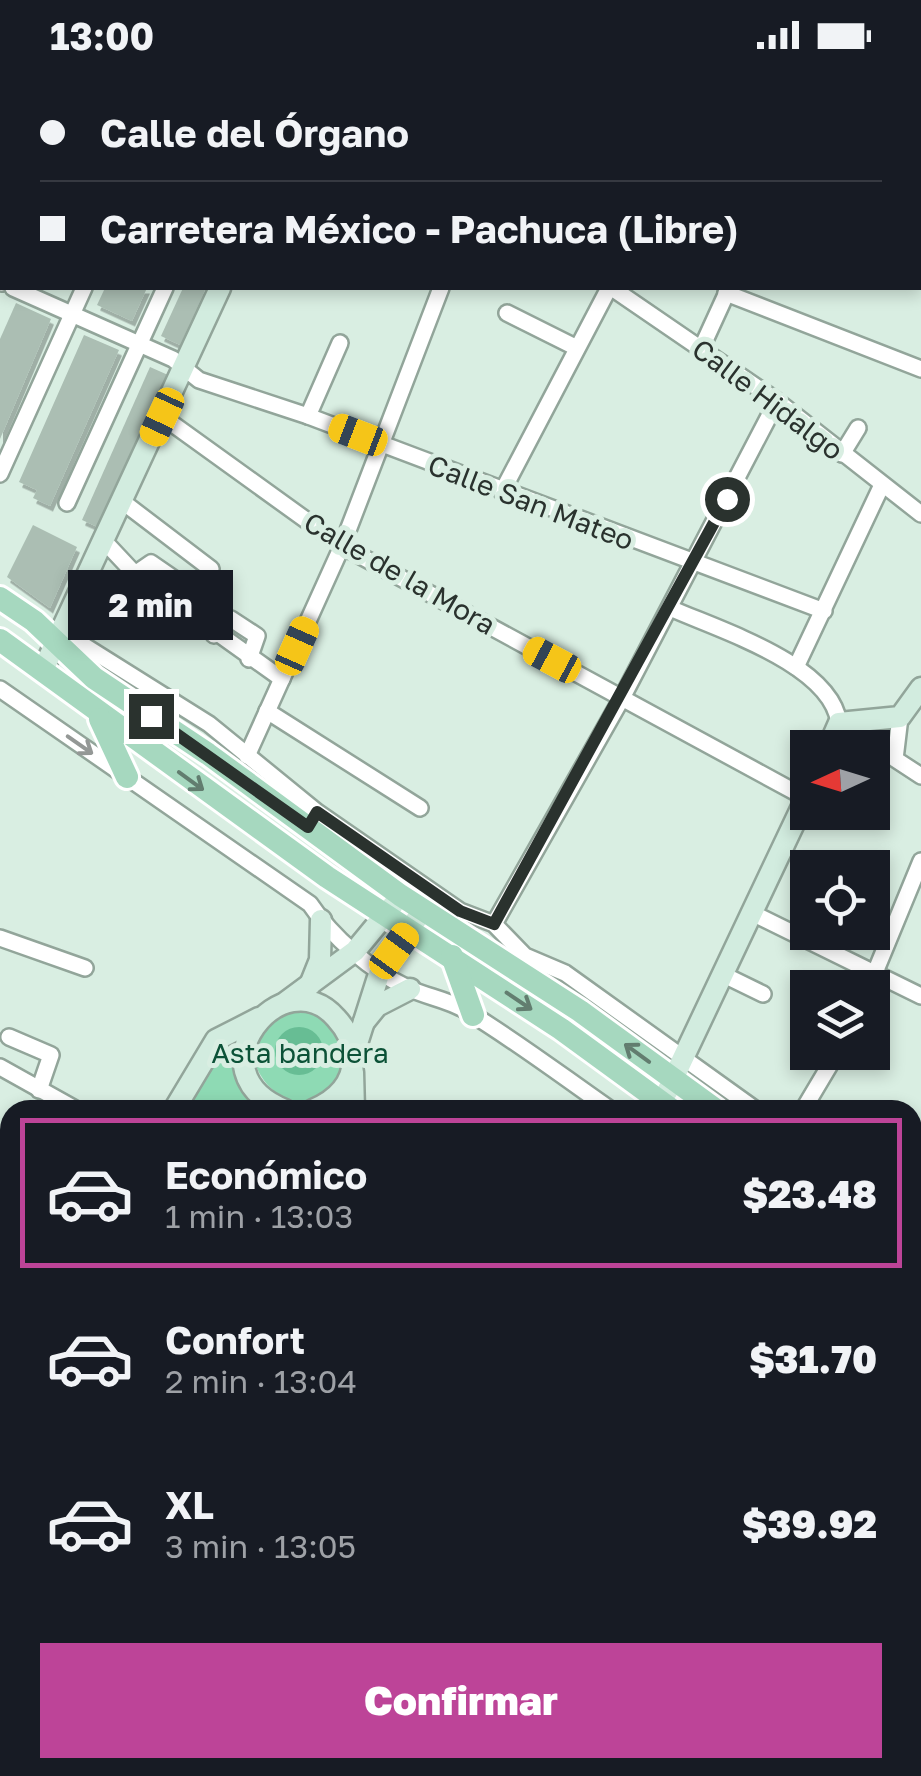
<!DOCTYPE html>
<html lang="es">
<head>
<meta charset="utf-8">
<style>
  :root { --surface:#171b24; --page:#20242c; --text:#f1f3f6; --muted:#9ea1a6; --line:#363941; --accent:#bd4498 }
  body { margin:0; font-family:"Golos Text",sans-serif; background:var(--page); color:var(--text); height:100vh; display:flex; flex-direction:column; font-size:38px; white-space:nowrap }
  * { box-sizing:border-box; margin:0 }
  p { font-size:32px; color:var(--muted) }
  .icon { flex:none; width:55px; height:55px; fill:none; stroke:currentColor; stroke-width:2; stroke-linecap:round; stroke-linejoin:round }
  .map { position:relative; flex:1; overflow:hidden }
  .details { position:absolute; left:0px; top:1030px; width:922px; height:678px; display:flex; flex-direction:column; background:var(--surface); border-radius:30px 30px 0 0; box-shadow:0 5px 15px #0003 }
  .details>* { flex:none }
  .guide { position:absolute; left:0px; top:0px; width:922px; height:220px; box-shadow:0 5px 15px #0003; display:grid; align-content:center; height:220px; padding:0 40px; background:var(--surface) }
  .needle { width:65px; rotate:266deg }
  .tools { position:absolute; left:790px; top:660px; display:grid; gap:20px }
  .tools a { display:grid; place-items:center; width:100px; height:100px; border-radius:0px; background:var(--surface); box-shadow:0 5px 15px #0003; font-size:50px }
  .end { position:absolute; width:45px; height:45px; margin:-22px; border:12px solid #2a322e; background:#fff; box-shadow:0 0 0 5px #fff }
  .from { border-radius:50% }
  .bubble { position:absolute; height:70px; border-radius:0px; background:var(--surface); box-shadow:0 5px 15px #0003; font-size:32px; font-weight:800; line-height:70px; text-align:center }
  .car { position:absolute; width:30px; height:60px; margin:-30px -15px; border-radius:12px; box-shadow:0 0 8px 2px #0007; background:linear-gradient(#f5c518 24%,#345 0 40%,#f5c518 0 76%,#345 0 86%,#f5c518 0) }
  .guide b { display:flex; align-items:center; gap:35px; height:95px; font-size:38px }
  .guide b+b { border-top:2px solid var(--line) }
  .guide i { width:25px; height:25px; background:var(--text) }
  ul { padding:18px 0 0; list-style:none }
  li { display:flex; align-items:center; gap:30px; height:150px; margin:0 20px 15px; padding:0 20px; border:5px solid transparent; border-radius:0px }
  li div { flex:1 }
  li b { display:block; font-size:38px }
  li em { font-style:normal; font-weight:800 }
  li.active { border-color:var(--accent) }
  li>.icon { width:90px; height:90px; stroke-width:1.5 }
  .button { display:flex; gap:20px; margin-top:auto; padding:20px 40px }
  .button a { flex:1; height:115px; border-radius:0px; background:var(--accent); color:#fff; font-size:40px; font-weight:800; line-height:115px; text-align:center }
  .status { display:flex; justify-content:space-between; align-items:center; height:70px; padding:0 50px; background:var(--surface); direction:ltr }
  .status svg { height:28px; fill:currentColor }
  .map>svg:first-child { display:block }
  .green { fill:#8edab4 }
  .water { fill:#67bd94 }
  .building { fill:#abbeb3; filter:url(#shadow) }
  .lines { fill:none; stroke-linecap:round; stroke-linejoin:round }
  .street-casing { stroke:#92a59a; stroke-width:20 }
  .secondary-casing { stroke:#92a59a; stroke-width:25 }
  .primary-casing { stroke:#fff; stroke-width:28 }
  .street { stroke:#fff; stroke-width:15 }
  .secondary { stroke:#d2ecdf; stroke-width:20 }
  .primary { stroke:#a6d8bf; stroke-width:22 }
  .oneway { stroke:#949896 }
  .oneway2 { stroke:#627d6f }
  .route { stroke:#2a322e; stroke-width:12 }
  .labels { text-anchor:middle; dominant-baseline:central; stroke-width:10; stroke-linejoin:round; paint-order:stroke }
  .street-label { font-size:28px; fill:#2a322e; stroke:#d9eee2 }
  .park-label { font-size:28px; fill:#0c5237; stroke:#d9eee2 }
</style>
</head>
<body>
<div class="status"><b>13:00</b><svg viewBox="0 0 49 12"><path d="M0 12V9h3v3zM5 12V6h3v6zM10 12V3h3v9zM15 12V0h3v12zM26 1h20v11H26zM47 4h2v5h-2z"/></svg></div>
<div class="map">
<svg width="921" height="1706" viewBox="0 0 921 1706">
  <defs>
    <filter id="shadow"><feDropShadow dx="3" dy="5.5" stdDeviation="0" flood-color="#0004"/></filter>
  </defs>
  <rect width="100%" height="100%" fill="#d9eee2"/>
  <g class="green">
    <path d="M280,938L326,942L348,983C345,992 342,1005 337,1013C308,1056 251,1021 252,973Z"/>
    <path d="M233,967L234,996L262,1040H182L214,985Z"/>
    <path d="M10,1355V1680L0,1699V1373Z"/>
    <path d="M355,1698H418L419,1699L416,1706H350Z"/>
  </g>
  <circle class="water" cx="299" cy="981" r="24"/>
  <g class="building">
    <path d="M105,218H147L132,251L97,235Z"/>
    <path d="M183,218H206L180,275L161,266Z"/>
    <path d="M16,233L51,249L0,369V269Z"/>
    <path d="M84,265L119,280L50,436L33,428L37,420L19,412Z"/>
    <path d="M150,297L168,305L100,458L82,450Z"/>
    <path d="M33,455L77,477L50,538L7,507Z"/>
  </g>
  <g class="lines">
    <defs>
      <g id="street">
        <path d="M113,0L119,2"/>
        <path d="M467,0L472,2"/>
        <path d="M814,0L820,2"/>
        <path d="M885,0V2"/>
        <path d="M39,2L41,0"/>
        <path d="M528,2L529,0"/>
        <path d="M580,2L582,0"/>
        <path d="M832,2L833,0"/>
        <path d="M0,89L2,83"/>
        <path d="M920,178L921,182"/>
        <path d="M0,212L2,213"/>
        <path d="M13,218L173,289L199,310L308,346L824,541"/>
        <path d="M612,218L777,331L921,444"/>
        <path d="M726,223L921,299"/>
        <path d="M507,243L577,278"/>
        <path d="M702,277L729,218"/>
        <path d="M308,346L340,273"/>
        <path d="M163,347L342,476L806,728"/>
        <path d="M842,384L858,358"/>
        <path d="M0,404L84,218"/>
        <path d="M502,422L609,218"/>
        <path d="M123,432L211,499"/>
        <path d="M67,433L165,218"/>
        <path d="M105,472L135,504L282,609"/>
        <path d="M135,504L151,493L180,513L170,531"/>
        <path d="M670,538C719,560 831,594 839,653"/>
        <path d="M64,563L209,654L317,742L460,841L494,854L525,886L565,903L756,1040"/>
        <path d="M214,565L231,549L257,566L249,589"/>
        <path d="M796,597L881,417"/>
        <path d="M0,619L310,834C332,867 371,901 408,918C427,927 446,929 465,940C515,970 562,1006 611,1040"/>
        <path d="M267,641L420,738"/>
        <path d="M900,647L895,689L921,706"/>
        <path d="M247,686L342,476L441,218"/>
        <path d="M750,842L921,926"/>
        <path d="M494,854L622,628L777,331"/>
        <path d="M0,868L85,898"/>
        <path d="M724,905L763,924"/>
        <path d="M874,905L921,791"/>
        <path d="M9,967L51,985L39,1020"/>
        <path d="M0,997L77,1040"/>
        <path d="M803,1040L831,993"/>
        <path d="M912,1157L921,1164"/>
        <path d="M0,1175L10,1156"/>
        <path d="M912,1276L921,1283"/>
        <path d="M912,1391L921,1376"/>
        <path d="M547,1698L563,1706"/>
        <path d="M306,1699L307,1698"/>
        <path d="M102,1706L107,1698"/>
        <path d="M202,1706L207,1698"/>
        <path d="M428,1706L433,1698"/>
      </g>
      <g id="secondary">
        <path d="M316,2L317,0"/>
        <path d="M43,600L220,218"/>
        <path d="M828,678L839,653L900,647L921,618"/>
        <path d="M310,915L320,890L321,850"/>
        <path d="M286,932L355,881L393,835"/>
        <path d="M364,952L377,936L410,919"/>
        <path d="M354,983L380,901L423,840"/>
        <path d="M353,1002L354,1040"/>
        <path d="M667,1022L808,724"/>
        <path d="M174,1040L216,970L259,948"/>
        <path d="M285,1040C189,1002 283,887 336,948C347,960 354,973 353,989C353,1015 334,1031 313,1040"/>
        <path d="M0,1357L10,1339"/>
        <path d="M6,1706L11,1698"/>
      </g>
      <g id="primary">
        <path d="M0,528L34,551L94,608L208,684L400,825L580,941L716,1040"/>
        <path d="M0,570L327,807L561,959L672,1040"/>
        <path d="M100,649L127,707"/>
        <path d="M452,886L473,945"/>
        <path d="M912,1194L921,1202"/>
        <path d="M912,1229L921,1237"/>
      </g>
    </defs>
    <use href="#street" class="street-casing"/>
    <use href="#secondary" class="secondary-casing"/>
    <use href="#primary" class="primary-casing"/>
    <use href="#street" class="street"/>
    <use href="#secondary" class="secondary"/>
    <use href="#primary" class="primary"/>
  </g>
  <defs><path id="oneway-shaft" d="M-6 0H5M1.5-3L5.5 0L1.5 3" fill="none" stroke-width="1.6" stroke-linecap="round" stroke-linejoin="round" transform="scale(2.5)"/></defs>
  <use class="oneway" href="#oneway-shaft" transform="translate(80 675) rotate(35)"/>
  <g class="oneway2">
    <use href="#oneway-shaft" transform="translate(191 711) rotate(36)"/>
    <use href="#oneway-shaft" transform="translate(519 931) rotate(34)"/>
    <use href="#oneway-shaft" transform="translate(637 983) rotate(-144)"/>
  </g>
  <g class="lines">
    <path class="route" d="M151,646L308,757L317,742L460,841L494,854L727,429"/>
  </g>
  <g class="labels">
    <g class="street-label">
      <text transform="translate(768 329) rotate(37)">Calle Hidalgo</text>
      <text transform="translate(531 432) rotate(21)">Calle San Mateo</text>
      <text transform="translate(400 503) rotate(30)">Calle de la Mora</text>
    </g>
    <g class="park-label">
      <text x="300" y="982">Asta bandera</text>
    </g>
  </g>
</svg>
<div class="tools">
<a><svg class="needle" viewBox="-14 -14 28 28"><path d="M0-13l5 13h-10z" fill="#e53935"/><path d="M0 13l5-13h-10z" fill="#9ea1a6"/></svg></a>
<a><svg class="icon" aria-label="locate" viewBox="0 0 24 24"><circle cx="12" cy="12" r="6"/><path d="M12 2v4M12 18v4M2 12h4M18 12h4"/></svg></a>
<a><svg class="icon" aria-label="layers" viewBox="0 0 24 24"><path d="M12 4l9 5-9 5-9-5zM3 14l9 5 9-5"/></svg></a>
</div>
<i class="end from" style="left:727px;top:429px"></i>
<i class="end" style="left:151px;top:646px"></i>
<div class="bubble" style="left:68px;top:500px;width:165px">2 min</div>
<i class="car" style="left:162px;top:347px;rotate:205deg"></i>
<i class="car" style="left:358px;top:365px;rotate:291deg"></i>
<i class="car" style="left:297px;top:576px;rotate:24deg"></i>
<i class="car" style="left:552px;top:590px;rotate:298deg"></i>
<i class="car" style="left:394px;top:881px;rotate:36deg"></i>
<div class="guide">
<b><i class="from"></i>Calle del Órgano</b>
<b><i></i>Carretera México - Pachuca (Libre)</b>
</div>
<section class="details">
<ul>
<li class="active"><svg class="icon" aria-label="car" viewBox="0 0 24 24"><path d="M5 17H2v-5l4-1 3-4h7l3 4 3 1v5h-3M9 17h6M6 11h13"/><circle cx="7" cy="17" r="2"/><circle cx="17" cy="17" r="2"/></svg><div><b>Económico</b><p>1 min · 13:03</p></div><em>$23.48</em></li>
<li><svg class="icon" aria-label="car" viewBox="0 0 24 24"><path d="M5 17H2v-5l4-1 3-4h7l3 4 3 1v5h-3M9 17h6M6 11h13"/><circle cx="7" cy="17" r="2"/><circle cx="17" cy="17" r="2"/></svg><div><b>Confort</b><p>2 min · 13:04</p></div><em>$31.70</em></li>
<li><svg class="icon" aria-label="car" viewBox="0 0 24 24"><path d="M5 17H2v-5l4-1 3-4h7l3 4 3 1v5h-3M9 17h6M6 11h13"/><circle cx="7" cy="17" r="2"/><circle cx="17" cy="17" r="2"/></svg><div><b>XL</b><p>3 min · 13:05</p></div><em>$39.92</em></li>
</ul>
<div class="button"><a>Confirmar</a></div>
</section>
</div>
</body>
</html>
